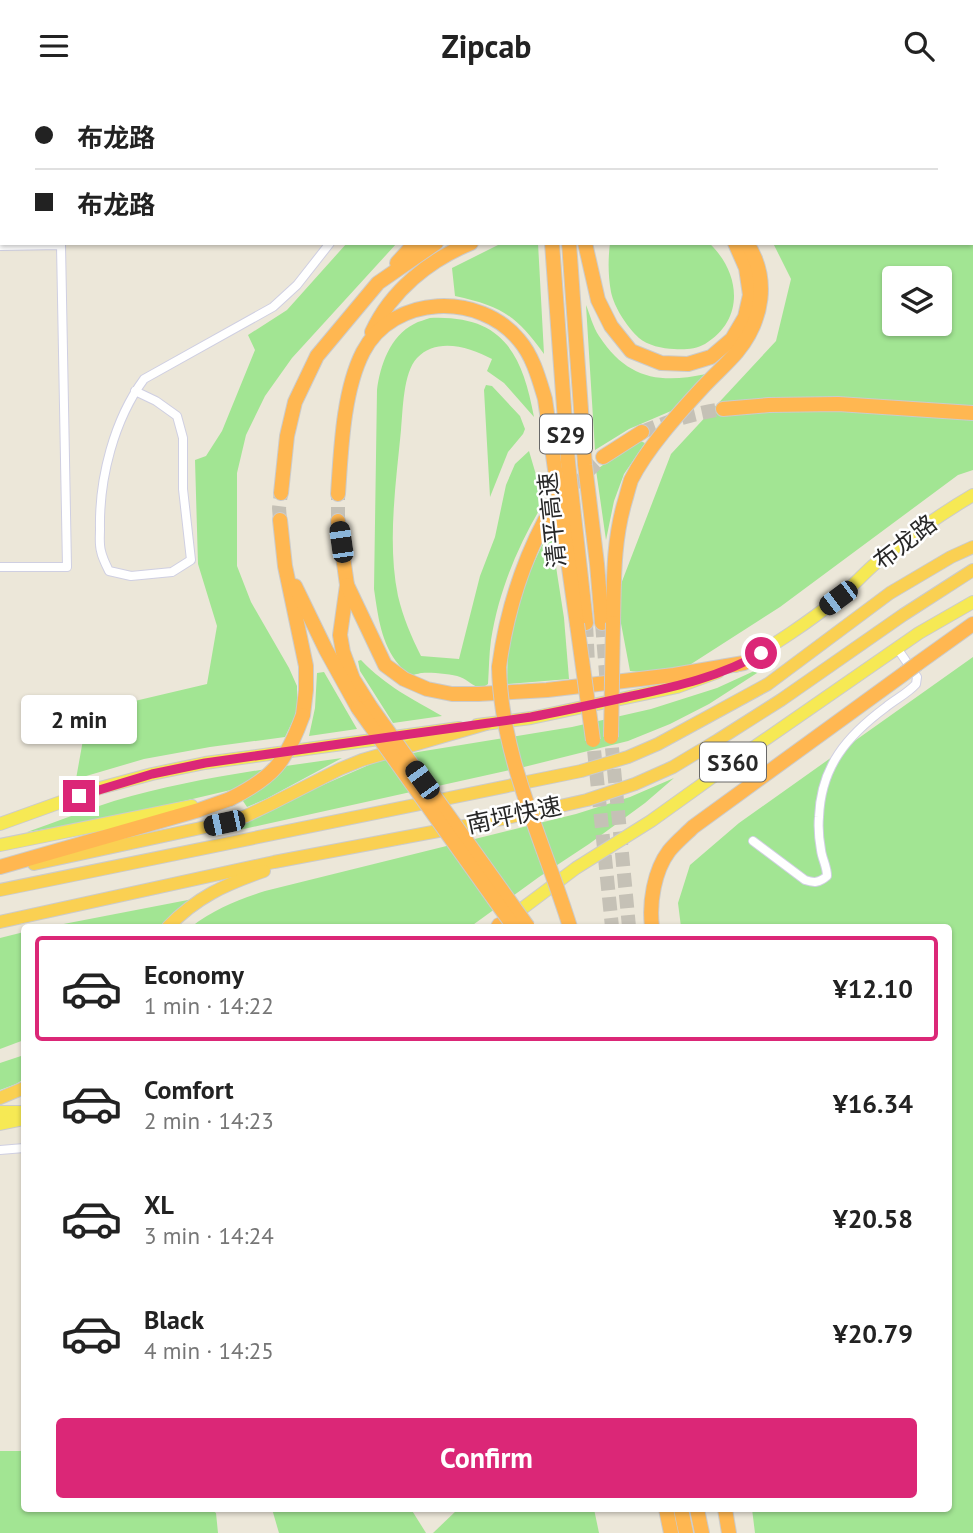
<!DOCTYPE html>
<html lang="en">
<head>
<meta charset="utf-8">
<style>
  :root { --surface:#fff; --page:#f6f6f6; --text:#222; --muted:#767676; --line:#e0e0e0; --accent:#db2777 }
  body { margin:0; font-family:"PT Sans","Noto Sans SC",sans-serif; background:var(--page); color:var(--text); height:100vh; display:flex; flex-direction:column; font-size:26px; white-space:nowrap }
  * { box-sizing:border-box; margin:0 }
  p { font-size:23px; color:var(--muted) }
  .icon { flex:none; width:38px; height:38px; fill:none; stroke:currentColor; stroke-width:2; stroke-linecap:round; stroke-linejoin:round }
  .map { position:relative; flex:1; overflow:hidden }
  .side { position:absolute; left:21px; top:833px; width:931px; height:588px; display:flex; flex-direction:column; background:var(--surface); border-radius:7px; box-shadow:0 2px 5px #0004 }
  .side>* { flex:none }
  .banner { position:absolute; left:0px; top:0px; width:973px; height:154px; box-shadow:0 2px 5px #0004; display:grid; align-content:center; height:154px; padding:0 35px; background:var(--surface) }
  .fabs { position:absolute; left:882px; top:175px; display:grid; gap:14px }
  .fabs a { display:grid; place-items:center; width:70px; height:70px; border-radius:7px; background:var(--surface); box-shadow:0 2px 5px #0004; font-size:35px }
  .end { position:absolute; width:32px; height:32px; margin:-16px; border:9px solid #db2777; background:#fff; box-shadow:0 0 0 4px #fff }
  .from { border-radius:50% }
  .bubble { position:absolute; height:49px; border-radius:7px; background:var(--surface); box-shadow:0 2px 5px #0004; font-size:23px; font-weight:700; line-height:49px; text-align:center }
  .car { position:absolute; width:21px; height:42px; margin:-21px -10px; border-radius:9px; box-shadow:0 0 5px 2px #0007; background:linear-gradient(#222 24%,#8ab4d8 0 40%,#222 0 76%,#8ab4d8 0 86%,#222 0) }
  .banner b { display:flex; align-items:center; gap:24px; height:66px; font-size:26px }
  .banner b+b { border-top:2px solid var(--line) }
  .banner i { width:18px; height:18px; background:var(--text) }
  ul { padding:12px 0 0; list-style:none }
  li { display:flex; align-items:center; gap:21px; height:105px; margin:0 14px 10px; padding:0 21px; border:4px solid transparent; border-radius:7px }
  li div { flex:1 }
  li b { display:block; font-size:26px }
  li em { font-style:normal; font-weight:700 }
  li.selected { border-color:var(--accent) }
  li>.icon { width:63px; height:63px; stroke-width:1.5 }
  .primary-button { display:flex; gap:14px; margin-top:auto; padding:14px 35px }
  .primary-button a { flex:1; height:80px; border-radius:7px; background:var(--accent); color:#fff; font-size:28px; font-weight:700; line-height:80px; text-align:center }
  header { display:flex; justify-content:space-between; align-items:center; height:91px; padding:0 35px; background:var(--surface); font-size:32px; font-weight:700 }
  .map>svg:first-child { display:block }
  .green { fill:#a2e593; fill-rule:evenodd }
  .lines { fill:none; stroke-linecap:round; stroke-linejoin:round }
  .motorway-tunnel { stroke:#c5c1b6; stroke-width:14; stroke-dasharray:14 7; stroke-linecap:butt }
  .minor-casing { stroke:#cfcfe2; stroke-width:10 }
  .primary-casing { stroke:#cbcbcb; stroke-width:14 }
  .trunk-casing { stroke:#cbcbcb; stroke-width:14 }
  .motorway-casing { stroke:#cbcbcb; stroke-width:16 }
  .minor { stroke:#fff; stroke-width:8 }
  .primary { stroke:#f6e954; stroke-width:12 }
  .trunk { stroke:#fad052; stroke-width:12 }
  .motorway { stroke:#ffb751; stroke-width:14 }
  .motorway-bridge-casing { stroke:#cbcbcb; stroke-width:16; stroke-linecap:butt }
  .motorway-bridge { stroke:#ffb751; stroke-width:14 }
  .route { stroke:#db2777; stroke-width:9 }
  .labels { text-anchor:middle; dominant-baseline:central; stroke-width:5; stroke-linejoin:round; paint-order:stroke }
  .shield { fill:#fff; stroke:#686868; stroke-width:2 }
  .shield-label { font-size:23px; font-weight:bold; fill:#282828 }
  .street-label { font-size:24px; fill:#282828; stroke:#fff }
</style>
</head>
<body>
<header><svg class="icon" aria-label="menu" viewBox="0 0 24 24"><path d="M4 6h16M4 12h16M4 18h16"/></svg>Zipcab<svg class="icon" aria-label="search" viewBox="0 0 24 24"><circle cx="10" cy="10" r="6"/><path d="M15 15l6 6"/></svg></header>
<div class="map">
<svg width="973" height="1442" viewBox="0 0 973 1442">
  <rect width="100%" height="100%" fill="#ece7d9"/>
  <g class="green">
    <path d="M568,0H973V379L958,384L780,516L674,584L630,580L616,506L671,363L776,250L791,188L773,152H971V2H568ZM894,187H940V233H894Z"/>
    <path d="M347,152H397L292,267L265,305L246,344L237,382V475L251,511L289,577L297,595V621L285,646L210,656L144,668L76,688L88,621L207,593L217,535L198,473L195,369L206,365L222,340L255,259L248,244L287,219Z"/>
    <path d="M502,152H538L544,263C516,224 501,215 455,205L452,177Z"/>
    <path d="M610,152H709C740,181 746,228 705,253C696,258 684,259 674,258C663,258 647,254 639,247C627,236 614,216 611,201C608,185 608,168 610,152Z"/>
    <path d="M586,214C590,224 593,236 599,245C627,288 660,293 706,283L671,320L629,338L595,359Z"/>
    <path d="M430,227C502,224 522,261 534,326L504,292L487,280L492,268C469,256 437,246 417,267C403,282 403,319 401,339C396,392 387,452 398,505C403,526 411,545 421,565L459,568L480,485L495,446L506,394L515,373L529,360L544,411C518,454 499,499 491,549C489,563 489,578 488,593C477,602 471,590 460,586C452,583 430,581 422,582C420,582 414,584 412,584C406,583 402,578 399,574C381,553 378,525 374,498L377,299C380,275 390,245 414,233C419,230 425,229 430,227Z"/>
    <path d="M486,294L492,295L520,325L525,338L523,343L508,361L490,406L484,299Z"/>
    <path d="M638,349L645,352L624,383L614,410L606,449L596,379Z"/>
    <path d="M550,437L564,527L569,588L507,593L508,555L523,495Z"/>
    <path d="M973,566V1442H755L752,1418H948V836H681L678,812L690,774L739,732Z"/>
    <path d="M361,569C387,596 411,607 442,625L393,632L360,580L358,570Z"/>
    <path d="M774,571L709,613L670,633L628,650L524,676L221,743L316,697L378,670L418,661L572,636L651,618L717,597Z"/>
    <path d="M324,581L357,638L309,645L315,617L317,582Z"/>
    <path d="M342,667L266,708L247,716L235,698L103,729L27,741C56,731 85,719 114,710C188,688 265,678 342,667Z"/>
    <path d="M674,687L645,712L589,753L539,786L470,836H191C214,818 238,809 265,800L576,723L630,706Z"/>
    <path d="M193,808L163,836H48Z"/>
    <path d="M24,841V949L0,958V847Z"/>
    <path d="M24,964V988L16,993L0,999V972Z"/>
    <path d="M0,1360H24V1418H210L216,1422L218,1442H0Z"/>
    <path d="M272,1418H411L426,1442H279Z"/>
    <path d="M458,1418H594L599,1442H433Z"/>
  </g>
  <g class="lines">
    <g class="motorway-tunnel">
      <path d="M642,341C669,330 695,322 723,318"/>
      <path d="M280,429L279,417L281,402"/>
      <path d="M545,429L559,407L603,366"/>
      <path d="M338,430V403"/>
      <path d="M586,532L588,573"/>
      <path d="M602,532L607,595"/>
      <path d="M610,636L629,836"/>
      <path d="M592,639L612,836"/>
    </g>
    <defs>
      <g id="minor">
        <path d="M469,2L470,0"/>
        <path d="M971,3L973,5"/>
        <path d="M0,155L61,154L67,476H0"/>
        <path d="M135,300L156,310L177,325L183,347V398L191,469L172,481L131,485L109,480C106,474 102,466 101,460C99,453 100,445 100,438C99,387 114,329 144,288L273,216L297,194L330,152"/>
        <path d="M753,750L805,789C814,792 819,792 827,785C827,775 822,768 821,759C819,748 818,737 819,726C821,675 847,645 886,616C896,608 908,602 916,593L917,586L897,557"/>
        <path d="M0,1059L24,1057"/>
      </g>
      <g id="primary">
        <path d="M735,575L744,572C776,552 808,532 837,508C851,497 863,483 876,472C907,447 939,424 973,404"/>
        <path d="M477,634L531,627L677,596L718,581"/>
        <path d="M0,733L100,697L152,683L205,672L459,637"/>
        <path d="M0,754L192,715"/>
        <path d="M511,826L576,777L651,730L750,659L919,542L973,511"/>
        <path d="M0,1021H24"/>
        <path d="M0,1033L24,1028"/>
      </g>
      <g id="trunk">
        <path d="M34,773L224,732L246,725L273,712L340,678L362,669L486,633"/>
        <path d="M0,799L581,680L628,666L658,653L768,593L890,502L951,466L973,456"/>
        <path d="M0,831L274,771L507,727L587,709L635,693L673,676L718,649L781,609L903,524L973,479"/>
        <path d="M168,836C197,806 224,794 264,780"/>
        <path d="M0,1007L24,997"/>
      </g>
      <g id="motorway">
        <path d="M546,0V2"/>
        <path d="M566,0V2"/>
        <path d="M510,2L511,0"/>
        <path d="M552,152L568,371L586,532"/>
        <path d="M569,152L585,374L597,473L602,532"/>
        <path d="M585,152L598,209L611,235L631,260L661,272L688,273L711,266L732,248L745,226L750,204L746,177L735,152"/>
        <path d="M397,172L415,152"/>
        <path d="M372,241C391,200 429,169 471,152"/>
        <path d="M723,318L769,314L838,313L973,322"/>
        <path d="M603,366L642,341"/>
        <path d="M281,402L287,345L295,311L317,265L378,192L436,152"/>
        <path d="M338,403C341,359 343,300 363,261C393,203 480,201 519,249C533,265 539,288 545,308L577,533"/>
        <path d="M280,429L285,475L306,575V599L303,624"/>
        <path d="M338,430L347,494L340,544L343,561L353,588L370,615"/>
        <path d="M347,494L385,574L404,588L427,598L452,603H478L547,599L674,584L744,572"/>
        <path d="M295,495L326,559L358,617"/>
        <path d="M613,532C614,490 613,450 625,410C627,403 629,395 631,389C647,357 679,322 703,296C714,284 727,273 737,261C763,229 770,188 747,152"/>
        <path d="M917,573L973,533"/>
        <path d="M499,576C506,524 521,475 545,429"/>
        <path d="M0,776L199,719L230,708"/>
        <path d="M498,836L499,834"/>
        <path d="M652,836C649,812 654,780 669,760C676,751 685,744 693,736L905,582"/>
        <path d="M666,1418L671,1442"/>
        <path d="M681,1418L686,1442"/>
        <path d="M697,1418L702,1442"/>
        <path d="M725,1418L729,1442"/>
      </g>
    </defs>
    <use href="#minor" class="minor-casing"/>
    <use href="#primary" class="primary-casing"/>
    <use href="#trunk" class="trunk-casing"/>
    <use href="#motorway" class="motorway-casing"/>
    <use href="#minor" class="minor"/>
    <use href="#primary" class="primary"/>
    <use href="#trunk" class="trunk"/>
    <use href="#motorway" class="motorway"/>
    <defs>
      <g id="motorway-bridge">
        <path d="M577,533L593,649"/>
        <path d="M499,576C501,667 544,751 570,836"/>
        <path d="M905,582L917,573"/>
        <path d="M370,615L528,836"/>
        <path d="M358,617L514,836"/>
        <path d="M611,646L613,532"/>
        <path d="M230,708C274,686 286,671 303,624"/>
      </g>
    </defs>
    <use href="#motorway-bridge" class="motorway-bridge-casing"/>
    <use href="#motorway-bridge" class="motorway-bridge"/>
  </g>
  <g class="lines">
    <path class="route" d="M79,705L152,683L205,672L531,626C563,620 595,613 627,606C673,596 721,586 761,562"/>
  </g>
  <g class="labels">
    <g class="shield">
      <rect x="540" y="323.5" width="52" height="39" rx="5"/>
      <rect x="700" y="651.5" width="66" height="39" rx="5"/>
    </g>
    <g class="shield-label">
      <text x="566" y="343">S29</text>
      <text x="733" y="671">S360</text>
    </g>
    <g class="street-label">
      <text transform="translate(552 429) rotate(-96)">清平高速</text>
      <text transform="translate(905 451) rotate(-38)">布龙路</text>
      <text transform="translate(514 724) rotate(-12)">南坪快速</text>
    </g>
  </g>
</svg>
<div class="fabs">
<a><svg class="icon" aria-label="layers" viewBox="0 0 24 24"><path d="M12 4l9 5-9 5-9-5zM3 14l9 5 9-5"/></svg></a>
</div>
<i class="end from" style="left:761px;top:562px"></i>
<i class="end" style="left:79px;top:705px"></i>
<div class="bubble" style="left:21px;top:604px;width:116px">2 min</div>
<i class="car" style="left:341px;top:451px;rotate:352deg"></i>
<i class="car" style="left:838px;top:507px;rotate:233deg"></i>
<i class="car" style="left:422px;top:689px;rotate:324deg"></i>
<i class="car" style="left:224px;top:732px;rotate:258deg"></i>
<div class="banner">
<b><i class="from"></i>布龙路</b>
<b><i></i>布龙路</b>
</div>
<section class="side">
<ul>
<li class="selected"><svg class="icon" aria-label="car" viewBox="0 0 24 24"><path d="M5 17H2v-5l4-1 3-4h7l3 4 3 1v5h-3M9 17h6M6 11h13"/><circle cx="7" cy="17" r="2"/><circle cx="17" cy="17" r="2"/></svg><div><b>Economy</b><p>1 min · 14:22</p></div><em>¥12.10</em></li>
<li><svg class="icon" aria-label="car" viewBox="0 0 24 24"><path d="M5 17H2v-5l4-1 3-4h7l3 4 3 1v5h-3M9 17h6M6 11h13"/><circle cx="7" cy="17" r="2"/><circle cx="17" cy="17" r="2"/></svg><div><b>Comfort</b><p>2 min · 14:23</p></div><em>¥16.34</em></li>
<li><svg class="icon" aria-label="car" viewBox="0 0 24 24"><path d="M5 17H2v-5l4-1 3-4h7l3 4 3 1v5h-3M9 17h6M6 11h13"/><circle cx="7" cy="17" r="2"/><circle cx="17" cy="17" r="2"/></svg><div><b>XL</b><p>3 min · 14:24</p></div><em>¥20.58</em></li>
<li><svg class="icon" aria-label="car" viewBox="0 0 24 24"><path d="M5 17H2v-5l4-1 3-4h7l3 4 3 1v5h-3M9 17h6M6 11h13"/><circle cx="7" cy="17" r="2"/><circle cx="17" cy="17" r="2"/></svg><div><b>Black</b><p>4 min · 14:25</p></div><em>¥20.79</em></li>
</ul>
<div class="primary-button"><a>Confirm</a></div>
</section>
</div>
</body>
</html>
